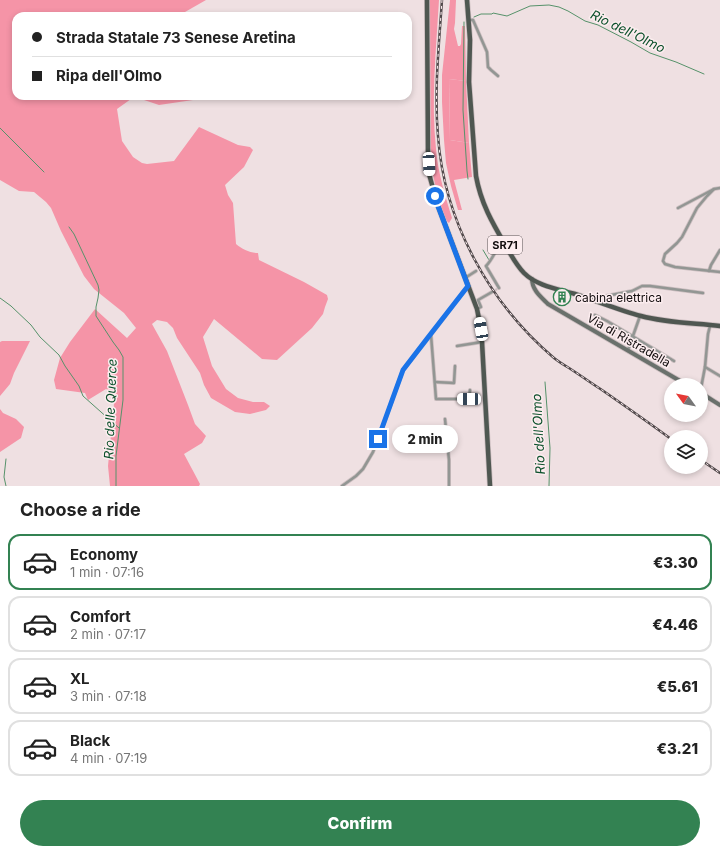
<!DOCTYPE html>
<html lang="en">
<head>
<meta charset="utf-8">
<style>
  :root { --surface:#fff; --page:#f6f6f6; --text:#222; --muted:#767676; --line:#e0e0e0; --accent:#338252 }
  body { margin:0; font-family:Inter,sans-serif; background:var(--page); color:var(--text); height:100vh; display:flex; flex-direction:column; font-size:15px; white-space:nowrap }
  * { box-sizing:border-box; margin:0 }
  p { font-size:13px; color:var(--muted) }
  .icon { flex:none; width:22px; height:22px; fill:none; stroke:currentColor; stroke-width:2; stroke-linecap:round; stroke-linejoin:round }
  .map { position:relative; height:486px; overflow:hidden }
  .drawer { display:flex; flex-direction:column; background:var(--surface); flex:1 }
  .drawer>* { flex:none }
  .top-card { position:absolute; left:12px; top:12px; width:400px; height:88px; border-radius:12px; box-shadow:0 2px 6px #0003; display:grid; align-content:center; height:88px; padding:0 20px; background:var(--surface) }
  .needle { width:26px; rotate:303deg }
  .buttons { position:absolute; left:664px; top:378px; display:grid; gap:8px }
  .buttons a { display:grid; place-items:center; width:44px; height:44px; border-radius:50%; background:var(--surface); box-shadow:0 2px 6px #0003; font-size:20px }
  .end { position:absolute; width:18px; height:18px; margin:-9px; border:5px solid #1a73e8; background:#fff; box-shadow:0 0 0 2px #fff }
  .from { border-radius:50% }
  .bubble { position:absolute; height:28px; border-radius:14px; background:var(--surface); box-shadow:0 2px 6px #0003; font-size:13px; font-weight:800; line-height:28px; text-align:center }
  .car { position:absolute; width:12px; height:24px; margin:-12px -6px; border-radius:5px; box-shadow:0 0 3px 1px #0007; background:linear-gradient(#fff 24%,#345 0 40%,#fff 0 76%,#345 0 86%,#fff 0) }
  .top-card b { display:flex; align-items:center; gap:14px; height:38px; font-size:15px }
  .top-card b+b { border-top:1px solid var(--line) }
  .top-card i { width:10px; height:10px; background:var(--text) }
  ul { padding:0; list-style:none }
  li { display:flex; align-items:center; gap:12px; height:56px; margin:0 8px 6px; padding:0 12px; border:2px solid var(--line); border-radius:12px }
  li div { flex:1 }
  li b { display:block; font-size:15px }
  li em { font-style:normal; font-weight:800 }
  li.selected { border-color:var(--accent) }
  li>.icon { width:36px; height:36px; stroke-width:1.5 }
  h2 { padding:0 20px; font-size:18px; line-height:48px }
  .primary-button { display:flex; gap:8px; margin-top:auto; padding:8px 20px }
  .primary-button a { flex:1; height:46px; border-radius:24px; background:var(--accent); color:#fff; font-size:16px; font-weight:800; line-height:46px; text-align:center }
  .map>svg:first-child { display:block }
  .green { fill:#f595a8 }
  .forest { fill:#f594a7 }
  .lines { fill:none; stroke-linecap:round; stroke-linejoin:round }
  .stream { stroke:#56926a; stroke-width:1 }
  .street-tunnel { stroke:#cec0c2; stroke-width:2.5; stroke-dasharray:2.5 1; stroke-linecap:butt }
  .street-casing { stroke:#ccbec0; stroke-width:4 }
  .secondary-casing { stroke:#ccbec0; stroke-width:5.5 }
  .primary-casing { stroke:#ccbec0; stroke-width:6 }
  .street { stroke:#929693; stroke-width:2.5 }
  .secondary { stroke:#6a716c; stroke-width:4 }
  .primary { stroke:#4f5751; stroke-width:4.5 }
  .rail-casing { stroke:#51494b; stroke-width:2.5 }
  .rail { stroke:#fcedef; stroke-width:1; stroke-dasharray:3; stroke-linecap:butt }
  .route { stroke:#1a73e8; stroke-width:5 }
  .labels { text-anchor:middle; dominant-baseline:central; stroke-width:3; stroke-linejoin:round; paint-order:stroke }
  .shield { fill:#fcedef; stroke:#585052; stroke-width:1 }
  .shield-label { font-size:11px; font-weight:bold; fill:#120d0e }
  .poi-label { font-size:12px; fill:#120d0e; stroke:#fcedef; text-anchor:start }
  .street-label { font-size:12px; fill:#120d0e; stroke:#fcedef }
  .water-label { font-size:13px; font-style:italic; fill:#0b502b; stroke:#fcedef }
</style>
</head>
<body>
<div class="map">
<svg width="720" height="486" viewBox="0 0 720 486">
  <rect width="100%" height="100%" fill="#efe0e2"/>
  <path class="green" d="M449,79L466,81L469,143L450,140Z"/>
  <g class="forest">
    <path d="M0,0H206L178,16H16V96H194L193,100L159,105L141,99H131L117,109L122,141L133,157L142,163L147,164L174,161L199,127L238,145L250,147L253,150L244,167L225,185L228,195L233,203L236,244C242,249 250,253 258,253L259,260L304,282L327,295L328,299L325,307L323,314L312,328L277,360L262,359L214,319L203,337L212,366L226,389L238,398L253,402H264L270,406L266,410L250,414L235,412L211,398L204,385L200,373L177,338L173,328L167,322L157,320L152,324L167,351L188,405L195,424L206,436L202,443L184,454L200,484L199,486H110L108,466L115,393L106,389L88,400L85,393L56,389L54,380L60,358L70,342L95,309L127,338L136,328L124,313L94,289L84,276L61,231L51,208L46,202L34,192L19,191L0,180Z"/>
    <path d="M430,0H439C436,50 431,100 436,149C438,173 445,195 452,218L449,223C440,217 432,171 431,159C429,132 430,104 430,77C430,51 429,25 430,0Z"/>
    <path d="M450,0H456L455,23L454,29L458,46H460L461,44L462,26H465L466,81L449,79L450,140L469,143L472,177L454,180L462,210H458L451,186L446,163L444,140L442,102V75Z"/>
    <path d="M2,341H30L14,373L10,384L0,396V342Z"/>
    <path d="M0,409L3,413L16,419L24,427L21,438L0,452Z"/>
  </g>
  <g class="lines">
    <g class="stream">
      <path d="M474,17L481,14H492L493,13L507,16L530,6L549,5L559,7L568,11L585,21L598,25L631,42L650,53L676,62L704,74"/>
      <path d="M464,22L463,110L467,171L468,179"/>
      <path d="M0,128L44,172"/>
      <path d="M69,227L74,234L98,285L99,290L98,298L96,307V316L113,342L119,350L123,357V400L116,456V486"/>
      <path d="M483,250L489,260"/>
      <path d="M0,298L11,306L31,325L40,337L59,355L65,366L79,386L83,396L119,428"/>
      <path d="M545,382L550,448L549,486"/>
      <path d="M6,486L4,477L6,459"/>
    </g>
    <path class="street-tunnel" d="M492,292L499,288"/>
    <defs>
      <g id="street">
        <path d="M469,20H473L487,52L488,67L491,70L498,76"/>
        <path d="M714,189L707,196L697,208L682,237L677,243L665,254L663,261L665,264L675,267L720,272"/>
        <path d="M678,208L714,189L720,188"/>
        <path d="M709,271L711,265L720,250"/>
        <path d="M465,278L476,271"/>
        <path d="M499,288L486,266C493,259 496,249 502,241"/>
        <path d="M599,301L606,296L632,291L642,286H650L703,293"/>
        <path d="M477,309L481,307L478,300L492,292"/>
        <path d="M595,315L607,321L674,361"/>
        <path d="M431,335L436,399H469L470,390"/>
        <path d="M457,346L482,342"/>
        <path d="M628,350L640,316"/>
        <path d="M705,367L720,376"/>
        <path d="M435,382L454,383L455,366"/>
        <path d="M701,388L705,367L708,334L710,326"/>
        <path d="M445,419L449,460V486"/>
        <path d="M342,486L356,476L363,469L373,452L383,426L403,370L427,340L468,286"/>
      </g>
      <g id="secondary">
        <path d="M532,279C532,290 541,297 548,304L687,385"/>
        <path d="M701,393L720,405"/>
      </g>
      <g id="primary">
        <path d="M427,0L428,153L429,174L438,206L477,309L481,329L482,342L490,486"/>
        <path d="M467,0L470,40L469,82L476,176C481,204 493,224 507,248C512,257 517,266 524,273C537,286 558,289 575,294C597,301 619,310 641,316C667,323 694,323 720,326"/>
      </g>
    </defs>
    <use href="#street" class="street-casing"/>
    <use href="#secondary" class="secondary-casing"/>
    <use href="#primary" class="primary-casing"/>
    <use href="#street" class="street"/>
    <use href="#secondary" class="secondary"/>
    <use href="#primary" class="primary"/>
    <defs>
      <g id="rail">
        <path d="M442,0C439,45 434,91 438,136C444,221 489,303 554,358C559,362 564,365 569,368C580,375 591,383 602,390C625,406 648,422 671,439"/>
        <path d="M701,460L720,473"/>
      </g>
    </defs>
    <use href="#rail" class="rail-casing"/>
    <use href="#rail" class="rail"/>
  </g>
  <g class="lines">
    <path class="route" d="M378,439L403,370L426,340L468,286L438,206L435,196"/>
  </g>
  <defs>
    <symbol id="building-ring" viewBox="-11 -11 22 22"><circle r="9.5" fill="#fcedef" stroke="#338252" stroke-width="1.5"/><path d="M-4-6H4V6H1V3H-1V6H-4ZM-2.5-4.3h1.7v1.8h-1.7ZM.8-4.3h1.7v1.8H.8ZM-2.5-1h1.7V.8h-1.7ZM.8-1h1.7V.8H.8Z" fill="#338252"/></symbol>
  </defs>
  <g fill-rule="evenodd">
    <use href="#building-ring" x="552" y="287" width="20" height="20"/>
  </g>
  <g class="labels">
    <rect class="shield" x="488" y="236" width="34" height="18" rx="3"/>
    <g class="shield-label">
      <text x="505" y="245">SR71</text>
    </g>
    <g class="poi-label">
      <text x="575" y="297">cabina elettrica</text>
    </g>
    <g class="street-label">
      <text transform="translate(629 340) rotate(30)">Via di Ristradella</text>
    </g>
    <g class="water-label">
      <text transform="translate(628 31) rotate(26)">Rio dell'Olmo</text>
      <text transform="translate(110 409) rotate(-88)">Rio delle Querce</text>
      <text transform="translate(538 434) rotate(-93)">Rio dell'Olmo</text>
    </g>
  </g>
</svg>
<div class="buttons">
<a><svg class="needle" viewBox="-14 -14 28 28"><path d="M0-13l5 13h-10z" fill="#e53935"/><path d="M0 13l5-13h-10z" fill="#767676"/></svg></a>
<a><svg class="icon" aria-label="layers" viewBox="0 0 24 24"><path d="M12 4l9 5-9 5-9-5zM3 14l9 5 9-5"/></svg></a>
</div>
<i class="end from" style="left:435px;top:196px"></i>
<i class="end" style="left:378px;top:439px"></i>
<div class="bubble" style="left:392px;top:425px;width:66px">2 min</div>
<i class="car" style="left:429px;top:164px;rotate:177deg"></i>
<i class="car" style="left:481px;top:329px;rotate:350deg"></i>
<i class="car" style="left:469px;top:399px;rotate:271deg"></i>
<div class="top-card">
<b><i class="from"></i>Strada Statale 73 Senese Aretina</b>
<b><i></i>Ripa dell'Olmo</b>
</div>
</div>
<section class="drawer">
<h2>Choose a ride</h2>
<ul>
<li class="selected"><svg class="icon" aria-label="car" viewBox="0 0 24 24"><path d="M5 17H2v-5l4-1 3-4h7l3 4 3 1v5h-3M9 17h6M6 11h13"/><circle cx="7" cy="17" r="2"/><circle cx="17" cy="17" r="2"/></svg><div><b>Economy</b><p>1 min · 07:16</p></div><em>€3.30</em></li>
<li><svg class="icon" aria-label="car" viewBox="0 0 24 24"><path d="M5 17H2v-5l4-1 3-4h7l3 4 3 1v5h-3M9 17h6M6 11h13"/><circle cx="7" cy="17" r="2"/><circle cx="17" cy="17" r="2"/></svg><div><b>Comfort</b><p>2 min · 07:17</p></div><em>€4.46</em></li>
<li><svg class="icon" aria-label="car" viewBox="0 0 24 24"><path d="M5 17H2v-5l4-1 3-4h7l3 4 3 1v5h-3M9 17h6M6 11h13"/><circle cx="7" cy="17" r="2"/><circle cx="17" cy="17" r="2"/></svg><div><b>XL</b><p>3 min · 07:18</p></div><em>€5.61</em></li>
<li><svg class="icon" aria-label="car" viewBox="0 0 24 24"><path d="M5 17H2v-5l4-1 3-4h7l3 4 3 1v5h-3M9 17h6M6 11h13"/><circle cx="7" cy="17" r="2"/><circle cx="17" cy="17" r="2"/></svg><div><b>Black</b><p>4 min · 07:19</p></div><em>€3.21</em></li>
</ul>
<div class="primary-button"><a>Confirm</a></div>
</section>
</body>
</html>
